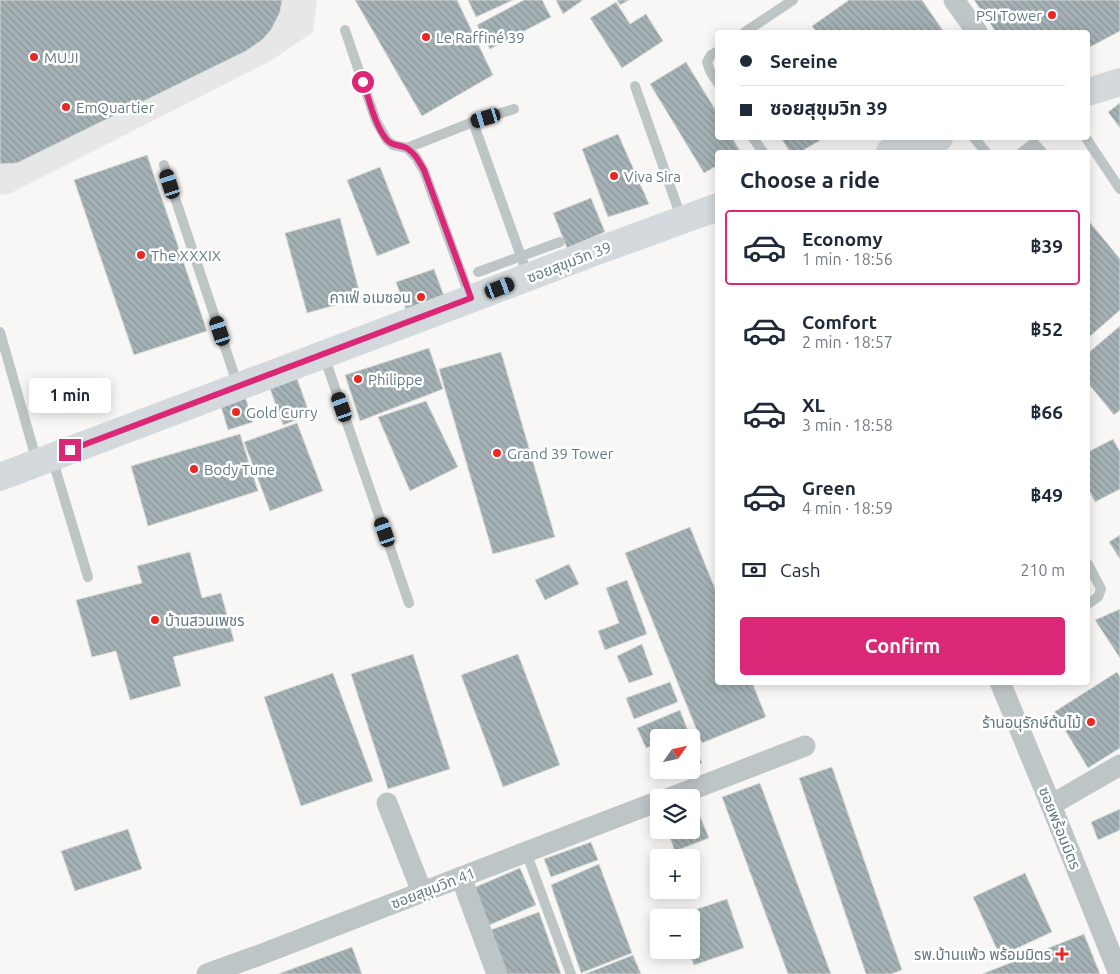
<!DOCTYPE html>
<html lang="en">
<head>
<meta charset="utf-8">
<style>
  :root { --surface:#fff; --page:#f2f2f3; --text:#1f2937; --muted:#747a83; --line:#e0e1e3; --accent:#db2777 }
  body { margin:0; font-family:Ubuntu,"Noto Sans Thai",sans-serif; background:var(--page); color:var(--text); height:100vh; display:flex; flex-direction:column; font-size:19px; white-space:nowrap }
  * { box-sizing:border-box; margin:0 }
  p { font-size:16px; color:var(--muted) }
  .icon { flex:none; width:28px; height:28px; fill:none; stroke:currentColor; stroke-width:2; stroke-linecap:round; stroke-linejoin:round }
  .map { position:relative; flex:1; overflow:hidden }
  .panel { position:absolute; left:715px; top:150px; width:375px; height:535px; display:flex; flex-direction:column; background:var(--surface); border-radius:5px; box-shadow:0 2px 12px #0003 }
  .panel>* { flex:none }
  .hud { position:absolute; left:715px; top:30px; width:375px; height:110px; border-radius:5px; box-shadow:0 2px 12px #0003; display:grid; align-content:center; height:110px; padding:0 25px; background:var(--surface) }
  .needle { width:32px; rotate:56deg }
  .fabs { position:absolute; left:650px; top:729px; display:grid; gap:10px }
  .fabs a { display:grid; place-items:center; width:50px; height:50px; border-radius:5px; background:var(--surface); box-shadow:0 2px 12px #0003; font-size:25px }
  .end { position:absolute; width:22px; height:22px; margin:-11px; border:6px solid #db2777; background:#fff; box-shadow:0 0 0 2px #fff }
  .from { border-radius:50% }
  .bubble { position:absolute; height:35px; border-radius:5px; background:var(--surface); box-shadow:0 2px 12px #0003; font-size:16px; font-weight:700; line-height:35px; text-align:center }
  .car { position:absolute; width:15px; height:30px; margin:-15px -8px; border-radius:6px; box-shadow:0 0 4px 1px #0007; background:linear-gradient(#222 24%,#8ab4d8 0 40%,#222 0 76%,#8ab4d8 0 86%,#222 0) }
  .hud b { display:flex; align-items:center; gap:18px; height:48px; font-size:19px }
  .hud b+b { border-top:1px solid var(--line) }
  .hud i { width:12px; height:12px; background:var(--text) }
  ul { padding:0; list-style:none }
  li { display:flex; align-items:center; gap:15px; height:75px; margin:0 10px 8px; padding:0 15px; border:2px solid transparent; border-radius:5px }
  li div { flex:1 }
  li b { display:block; font-size:19px }
  li em { font-style:normal; font-weight:700 }
  li.current { border-color:var(--accent) }
  li>.icon { width:45px; height:45px; stroke-width:1.5 }
  h2 { padding:0 25px; font-size:22px; line-height:60px }
  .pay { display:flex; align-items:center; gap:12px; height:55px; padding:0 25px; font-size:19px }
  .pay p { margin-inline-start:auto }
  .primary-button { display:flex; gap:10px; margin-top:auto; padding:10px 25px }
  .primary-button a { flex:1; height:58px; border-radius:5px; background:var(--accent); color:#fff; font-size:20px; font-weight:700; line-height:58px; text-align:center }
  .map>svg:first-child { display:block }
  .built { fill:#e6e7e6 }
  .building { fill:url(#building-back-hatch); stroke:#d9d9d7 }
  .lines { fill:none; stroke-linecap:round; stroke-linejoin:round }
  .lane { stroke:#bec5c7; stroke-width:10 }
  .street { stroke:#bec5c7; stroke-width:21 }
  .secondary { stroke:#d3d9dc; stroke-width:28 }
  .route { stroke:#db2777; stroke-width:6 }
  .poi-dot { fill:#e92824; stroke:#fff; stroke-width:2 }
  .labels { text-anchor:middle; dominant-baseline:central; stroke-width:5; stroke-linejoin:round; paint-order:stroke }
  .poi-label { font-size:15px; fill:#627a81; stroke:#fff; text-anchor:start }
  .street-label { font-size:15px; fill:#627a81; stroke:#fff }
</style>
</head>
<body>
<div class="map">
<svg width="1120" height="974" viewBox="0 0 1120 974">
  <defs>
    <pattern id="building-back-hatch" width="6" height="6" patternUnits="userSpaceOnUse" patternTransform="scale(1.25)"><rect width="6" height="6" fill="#a5b2b5"/><path d="M-1 5l2 2M0 0l6 6M5-1l2 2" fill="none" stroke="#8a9699"/></pattern>
  </defs>
  <rect width="100%" height="100%" fill="#f8f7f5"/>
  <path class="built" d="M0,0H317L313,32L272,60L7,195L0,194Z"/>
  <g class="building">
    <path d="M0,0H282L280,12L271,30L262,40L246,51L17,163L0,164Z"/>
    <path d="M355,0H457L493,75L422,116Z"/>
    <path d="M468,0H513L476,17Z"/>
    <path d="M524,0H542L551,17L490,49L477,25Z"/>
    <path d="M556,0H583L563,14Z"/>
    <path d="M617,0H629L620,5Z"/>
    <path d="M849,0H922L944,32H817L812,26Z"/>
    <path d="M974,0H1120V31L1088,48V32H996Z"/>
    <path d="M616,2L630,24L646,14L663,41L622,68L590,18Z"/>
    <path d="M686,62L718,114V138H732L740,151L738,152H718V165L704,173L650,84Z"/>
    <path d="M1120,103V128L1108,112Z"/>
    <path d="M618,134L649,204L608,217L582,149Z"/>
    <path d="M781,138H824L800,152H790Z"/>
    <path d="M147,155L207,331L134,355L74,180Z"/>
    <path d="M380,167L410,243L377,256L347,180Z"/>
    <path d="M591,198L605,232L567,248L553,213Z"/>
    <path d="M340,218L361,298L307,313L285,233Z"/>
    <path d="M1088,220L1120,259V310L1088,338Z"/>
    <path d="M434,269L444,296L406,310L396,282Z"/>
    <path d="M1120,326V410L1114,415L1088,383V353Z"/>
    <path d="M429,348L443,389L360,421L345,375Z"/>
    <path d="M501,352L555,537L493,554L439,369Z"/>
    <path d="M295,373L310,415L283,425L268,383Z"/>
    <path d="M244,393L253,422L228,430L220,403Z"/>
    <path d="M426,401L458,467L410,491L378,417Z"/>
    <path d="M297,423L323,491L270,511L244,442Z"/>
    <path d="M240,434L258,491L148,526L131,466Z"/>
    <path d="M1113,439L1120,452V489L1095,502L1088,488V452Z"/>
    <path d="M690,527L718,596V682H752L766,717L702,743L625,553Z"/>
    <path d="M1120,535V559L1109,542Z"/>
    <path d="M190,552L202,598L221,593L234,641L173,657L181,686L130,700L116,651L92,657L76,600L142,583L137,566Z"/>
    <path d="M569,564L579,584L545,600L535,580Z"/>
    <path d="M627,580L647,634L605,650L598,631L619,623L606,588Z"/>
    <path d="M1120,609V658L1095,620Z"/>
    <path d="M642,644L653,675L629,683L617,656Z"/>
    <path d="M413,654L450,769L388,789L351,674Z"/>
    <path d="M518,654L560,765L503,787L461,675Z"/>
    <path d="M1117,672L1120,677V748L1088,768L1054,712Z"/>
    <path d="M333,673L373,781L301,806L264,697Z"/>
    <path d="M670,682L678,702L634,719L626,698Z"/>
    <path d="M680,710L688,731L672,738H659V743L646,748L637,728Z"/>
    <path d="M691,741H693L702,763L691,767Z"/>
    <path d="M659,754V770H683L660,779L651,757Z"/>
    <path d="M832,767L902,970L891,974H866L799,778Z"/>
    <path d="M760,783L831,974H788L722,797Z"/>
    <path d="M695,804L709,838L675,851L667,830H691V805Z"/>
    <path d="M1120,809V830L1098,840L1091,822Z"/>
    <path d="M128,829L142,869L75,891L61,851Z"/>
    <path d="M591,842L598,860L551,877L544,859Z"/>
    <path d="M599,864L632,953L581,973L551,885Z"/>
    <path d="M520,868L536,905L487,926L471,889Z"/>
    <path d="M1025,873L1052,932L1000,956L973,897Z"/>
    <path d="M727,899L744,948L694,965L688,950H691V918H677L676,916Z"/>
    <path d="M539,912L561,974H504L488,931Z"/>
    <path d="M1084,934L1100,974H982Z"/>
    <path d="M352,947L362,974H278Z"/>
    <path d="M633,955L641,974H585Z"/>
  </g>
  <g class="lines">
    <g class="lane">
      <path d="M345,30L376,121L387,140L393,145L407,148L416,157L424,171L470,297"/>
      <path d="M745,32L793,0"/>
      <path d="M718,51L711,55L707,62L710,71L718,83"/>
      <path d="M635,86L682,220"/>
      <path d="M473,122L528,276"/>
      <path d="M753,138L763,152"/>
      <path d="M974,138L986,152"/>
      <path d="M1086,138L1120,189"/>
      <path d="M407,148L473,122L514,109"/>
      <path d="M1022,152L1034,143L1042,152"/>
      <path d="M164,165L238,386"/>
      <path d="M478,272L560,242"/>
      <path d="M0,332L37,462"/>
      <path d="M324,356L409,603"/>
      <path d="M52,458L88,577"/>
      <path d="M1088,564L1101,589L1098,597L1088,604"/>
      <path d="M526,852L571,974"/>
    </g>
    <g class="street">
      <path d="M954,0L977,32"/>
      <path d="M1000,682L1051,805L1119,974"/>
      <path d="M669,798L704,785L805,746"/>
      <path d="M387,803L422,892"/>
      <path d="M1051,805L1120,765"/>
      <path d="M461,877L497,974"/>
      <path d="M207,974L257,956L526,852L659,801"/>
    </g>
    <g class="secondary">
      <path d="M1088,92L1120,82"/>
      <path d="M890,152L939,138"/>
      <path d="M0,477L597,251L718,207"/>
    </g>
  </g>
  <g class="lines">
    <path class="route" d="M70,450L471,298L424,170C420,163 416,154 408,149C401,144 393,147 387,140C375,126 369,99 363,82"/>
  </g>
  <g class="poi-dot">
    <circle cx="1052" cy="15" r="5"/>
    <circle cx="426" cy="37" r="5"/>
    <circle cx="34" cy="57" r="5"/>
    <circle cx="66" cy="107" r="5"/>
    <circle cx="614" cy="176" r="5"/>
    <circle cx="141" cy="255" r="5"/>
    <circle cx="421" cy="297" r="5"/>
    <circle cx="358" cy="379" r="5"/>
    <circle cx="236" cy="412" r="5"/>
    <circle cx="497" cy="453" r="5"/>
    <circle cx="194" cy="469" r="5"/>
    <circle cx="155" cy="620" r="5"/>
    <circle cx="1091" cy="722" r="5"/>
    <path d="M1059.5 946.5h5v5h5v5h-5v5h-5v-5h-5v-5h5z"/>
  </g>
  <g class="labels">
    <g class="poi-label">
      <text x="1042" y="15" text-anchor="end">PSI Tower</text>
      <text x="436" y="37">Le Raffiné 39</text>
      <text x="44" y="57">MUJI</text>
      <text x="76" y="107">EmQuartier</text>
      <text x="624" y="176">Viva Sira</text>
      <text x="151" y="255">The XXXIX</text>
      <text x="411" y="297" text-anchor="end">คาเฟ่ อเมซอน</text>
      <text x="368" y="379">Philippe</text>
      <text x="246" y="412">Gold Curry</text>
      <text x="507" y="453">Grand 39 Tower</text>
      <text x="204" y="469">Body Tune</text>
      <text x="165" y="620">บ้านสวนเพชร</text>
      <text x="1081" y="722" text-anchor="end">ร้านอนุรักษ์ต้นไม้</text>
      <text x="1051" y="954" text-anchor="end">รพ.บ้านแพ้ว พร้อมมิตร</text>
    </g>
    <g class="street-label">
      <text transform="translate(569 262) rotate(-21)">ซอยสุขุมวิท 39</text>
      <text transform="translate(1060 828) rotate(68)">ซอยพร้อมมิตร</text>
      <text transform="translate(433 888) rotate(-21)">ซอยสุขุมวิท 41</text>
    </g>
  </g>
</svg>
<div class="fabs">
<a><svg class="needle" viewBox="-14 -14 28 28"><path d="M0-13l5 13h-10z" fill="#e53935"/><path d="M0 13l5-13h-10z" fill="#747a83"/></svg></a>
<a><svg class="icon" aria-label="layers" viewBox="0 0 24 24"><path d="M12 4l9 5-9 5-9-5zM3 14l9 5 9-5"/></svg></a>
<a>+</a>
<a>−</a>
</div>
<i class="end from" style="left:363px;top:82px"></i>
<i class="end" style="left:70px;top:450px"></i>
<div class="bubble" style="left:29px;top:378px;width:82px">1 min</div>
<i class="car" style="left:486px;top:118px;rotate:253deg"></i>
<i class="car" style="left:170px;top:184px;rotate:342deg"></i>
<i class="car" style="left:500px;top:288px;rotate:69deg"></i>
<i class="car" style="left:220px;top:331px;rotate:342deg"></i>
<i class="car" style="left:342px;top:407px;rotate:341deg"></i>
<i class="car" style="left:385px;top:532px;rotate:341deg"></i>
<div class="hud">
<b><i class="from"></i>Sereine</b>
<b><i></i>ซอยสุขุมวิท 39</b>
</div>
<section class="panel">
<h2>Choose a ride</h2>
<ul>
<li class="current"><svg class="icon" aria-label="car" viewBox="0 0 24 24"><path d="M5 17H2v-5l4-1 3-4h7l3 4 3 1v5h-3M9 17h6M6 11h13"/><circle cx="7" cy="17" r="2"/><circle cx="17" cy="17" r="2"/></svg><div><b>Economy</b><p>1 min · 18:56</p></div><em>฿39</em></li>
<li><svg class="icon" aria-label="car" viewBox="0 0 24 24"><path d="M5 17H2v-5l4-1 3-4h7l3 4 3 1v5h-3M9 17h6M6 11h13"/><circle cx="7" cy="17" r="2"/><circle cx="17" cy="17" r="2"/></svg><div><b>Comfort</b><p>2 min · 18:57</p></div><em>฿52</em></li>
<li><svg class="icon" aria-label="car" viewBox="0 0 24 24"><path d="M5 17H2v-5l4-1 3-4h7l3 4 3 1v5h-3M9 17h6M6 11h13"/><circle cx="7" cy="17" r="2"/><circle cx="17" cy="17" r="2"/></svg><div><b>XL</b><p>3 min · 18:58</p></div><em>฿66</em></li>
<li><svg class="icon" aria-label="car" viewBox="0 0 24 24"><path d="M5 17H2v-5l4-1 3-4h7l3 4 3 1v5h-3M9 17h6M6 11h13"/><circle cx="7" cy="17" r="2"/><circle cx="17" cy="17" r="2"/></svg><div><b>Green</b><p>4 min · 18:59</p></div><em>฿49</em></li>
</ul>
<div class="pay"><svg class="icon" aria-label="cash" viewBox="0 0 24 24"><path d="M3 7h18v10H3z"/><circle cx="12" cy="12" r="2"/></svg>Cash<p>210 m</p></div>
<div class="primary-button"><a>Confirm</a></div>
</section>
</div>
</body>
</html>
